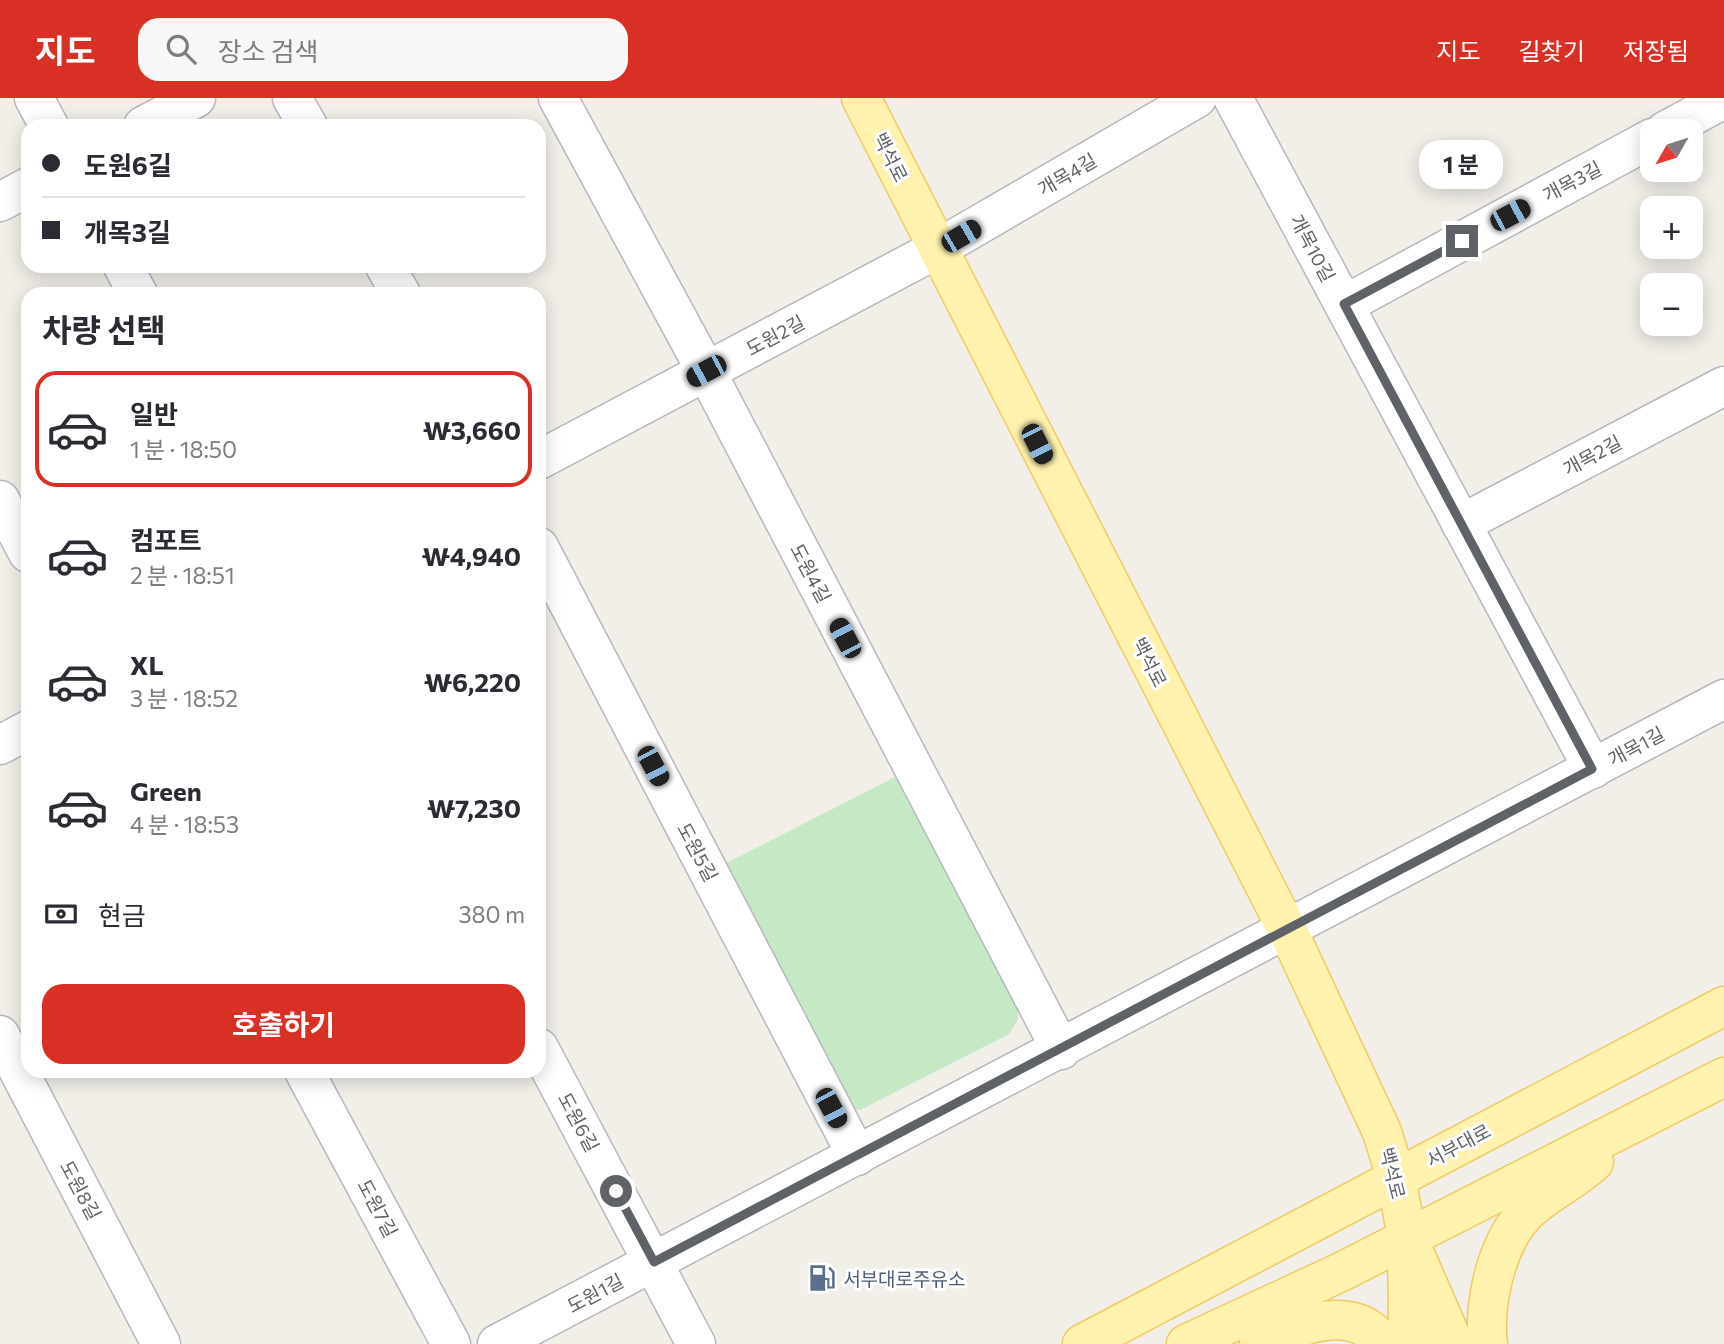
<!DOCTYPE html>
<html lang="ko">
<head>
<meta charset="utf-8">
<style>
  :root { --surface:#fff; --page:#f7f7f7; --text:#2b2b33; --muted:#7c7c81; --line:#e1e1e2; --accent:#d93025 }
  body { margin:0; font-family:Commissioner,"Noto Sans KR",sans-serif; background:var(--page); color:var(--text); height:100vh; display:flex; flex-direction:column; font-size:26px; white-space:nowrap }
  * { box-sizing:border-box; margin:0 }
  p { font-size:23px; color:var(--muted) }
  .icon { flex:none; width:38px; height:38px; fill:none; stroke:currentColor; stroke-width:2; stroke-linecap:round; stroke-linejoin:round }
  .map { position:relative; flex:1; overflow:hidden }
  .details { position:absolute; left:21px; top:189px; width:525px; height:791px; display:flex; flex-direction:column; background:var(--surface); border-radius:21px; box-shadow:0 4px 18px #0003 }
  .details>* { flex:none }
  .guide { position:absolute; left:21px; top:21px; width:525px; height:154px; border-radius:21px; box-shadow:0 4px 18px #0003; display:grid; align-content:center; height:154px; padding:0 21px; background:var(--surface) }
  .needle { width:46px; rotate:231deg }
  .tools { position:absolute; left:1640px; top:21px; display:grid; gap:14px }
  .tools a { display:grid; place-items:center; width:63px; height:63px; border-radius:14px; background:var(--surface); box-shadow:0 4px 18px #0003; font-size:35px }
  .end { position:absolute; width:32px; height:32px; margin:-16px; border:9px solid #5f6368; background:#fff; box-shadow:0 0 0 4px #fff }
  .from { border-radius:50% }
  .bubble { position:absolute; height:49px; border-radius:21px; background:var(--surface); box-shadow:0 4px 18px #0003; font-size:23px; font-weight:700; line-height:49px; text-align:center }
  .car { position:absolute; width:21px; height:42px; margin:-21px -10px; border-radius:9px; box-shadow:0 0 5px 2px #0007; background:linear-gradient(#222 24%,#8ab4d8 0 40%,#222 0 76%,#8ab4d8 0 86%,#222 0) }
  .guide b { display:flex; align-items:center; gap:24px; height:66px; font-size:26px }
  .guide b+b { border-top:2px solid var(--line) }
  .guide i { width:18px; height:18px; background:var(--text) }
  ul { padding:0; list-style:none }
  li { display:flex; align-items:center; gap:21px; height:116px; margin:0 14px 10px; padding:0 7px; border:4px solid transparent; border-radius:21px }
  li div { flex:1 }
  li b { display:block; font-size:26px }
  li em { font-style:normal; font-weight:700 }
  li.current { border-color:var(--accent) }
  li>.icon { width:63px; height:63px; stroke-width:1.5 }
  h2 { padding:0 21px; font-size:32px; line-height:84px }
  .pay { display:flex; align-items:center; gap:18px; height:77px; padding:0 21px; font-size:26px }
  .pay p { margin-inline-start:auto }
  .action { display:flex; gap:14px; margin-top:auto; padding:14px 21px }
  .action a { flex:1; height:80px; border-radius:21px; background:var(--accent); color:#fff; font-size:28px; font-weight:700; line-height:80px; text-align:center }
  header { display:flex; align-items:center; gap:42px; box-sizing:border-box; height:98px; padding:0 35px; background:var(--accent); color:#fff }
  header strong { font-size:33px }
  nav { display:flex; gap:38px; margin-inline-start:auto; font-size:24px }
  .search { width:490px; height:63px; background:var(--page); display:flex; align-items:center; gap:18px; box-sizing:border-box; padding:0 24px; border-radius:21px; color:var(--muted); font-size:26px }
  .map>svg:first-child { display:block }
  .green { fill:#c5e8c5 }
  .lines { fill:none; stroke-linecap:round; stroke-linejoin:round }
  .minor-casing { stroke:#b5b8bc; stroke-width:41 }
  .major-casing { stroke:#f2c960; stroke-width:41 }
  .minor { stroke:#fff; stroke-width:38 }
  .major { stroke:#fff2af; stroke-width:38 }
  .route { stroke:#5f6368; stroke-width:9 }
  .labels { text-anchor:middle; dominant-baseline:central; stroke-width:6; stroke-linejoin:round; paint-order:stroke }
  .street-label { font-size:19px; fill:#5f6368; stroke:#fff }
  .service-label { font-size:19px; fill:#4e5e75; stroke:#fff; text-anchor:start }
</style>
</head>
<body>
<header>
<strong>지도</strong>
<div class="search"><svg class="icon" aria-label="search" viewBox="0 0 24 24"><circle cx="10" cy="10" r="6"/><path d="M15 15l6 6"/></svg>장소 검색</div>
<nav><a>지도</a><a>길찾기</a><a>저장됨</a></nav>
</header>
<div class="map">
<svg width="1724" height="1246" viewBox="0 0 1724 1246">
  <rect width="100%" height="100%" fill="#f1efe8"/>
  <path class="green" d="M895,679L1017,902L1018,921L1009,936L860,1012L850,1010L717,770Z"/>
  <g class="lines">
    <defs>
      <g id="minor">
        <path d="M34,0L49,28"/>
        <path d="M292,0L308,28"/>
        <path d="M558,0L706,273L1061,952"/>
        <path d="M1233,0L1593,671"/>
        <path d="M143,28L196,0"/>
        <path d="M1665,33L1724,1"/>
        <path d="M0,104L28,89"/>
        <path d="M123,168L138,196"/>
        <path d="M385,168L401,196"/>
        <path d="M1344,207L1652,40"/>
        <path d="M539,362L937,151L1197,0"/>
        <path d="M0,402L28,455"/>
        <path d="M1461,426L1724,288"/>
        <path d="M539,449L857,1058"/>
        <path d="M0,647L28,632"/>
        <path d="M0,937L161,1246"/>
        <path d="M539,950L696,1246"/>
        <path d="M304,973L451,1246"/>
        <path d="M497,1246L1724,601"/>
      </g>
      <g id="major">
        <path d="M861,0L1287,831L1382,1034L1396,1079L1407,1139L1408,1221L1415,1246"/>
        <path d="M1414,1154L1454,1246"/>
        <path d="M1082,1246L1724,908"/>
        <path d="M1186,1246L1341,1174L1724,979"/>
        <path d="M1259,1246C1294,1229 1355,1202 1383,1246"/>
        <path d="M1488,1246C1483,1207 1496,1147 1524,1117C1542,1097 1573,1084 1594,1064"/>
      </g>
    </defs>
    <use href="#minor" class="minor-casing"/>
    <use href="#major" class="major-casing"/>
    <use href="#minor" class="minor"/>
    <use href="#major" class="major"/>
  </g>
  <g class="lines">
    <path class="route" d="M616,1093L654,1164L1592,671L1344,206L1462,143"/>
  </g>
  <defs>
    <symbol id="fuel-bare" viewBox="-9 -9 18 18"><path d="M-5.5-6h7V0h2V4h1.3V-2.5L3-4.5l.8-.8L6-3V5H2.5V1h-1V6h-7ZM-4.2-4.7v3.2H.2V-4.7Z" fill="#5c6f8a" stroke="#fff" stroke-width="2.5" paint-order="stroke"/></symbol>
  </defs>
  <g fill-rule="evenodd">
    <use href="#fuel-bare" x="803" y="1161" width="38" height="38"/>
  </g>
  <g class="labels">
    <g class="street-label">
      <text transform="translate(891 59) rotate(63)">백석로</text>
      <text transform="translate(1067 76) rotate(-30)">개목4길</text>
      <text transform="translate(1572 83) rotate(-28)">개목3길</text>
      <text transform="translate(1313 150) rotate(62)">개목10길</text>
      <text transform="translate(775 237) rotate(-28)">도원2길</text>
      <text transform="translate(1592 357) rotate(-28)">개목2길</text>
      <text transform="translate(811 475) rotate(62)">도원4길</text>
      <text transform="translate(1150 564) rotate(63)">백석로</text>
      <text transform="translate(1636 648) rotate(-28)">개목1길</text>
      <text transform="translate(698 754) rotate(62)">도원5길</text>
      <text transform="translate(579 1024) rotate(62)">도원6길</text>
      <text transform="translate(1458 1047) rotate(-28)">서부대로</text>
      <text transform="translate(1393 1075) rotate(76)">백석로</text>
      <text transform="translate(81 1092) rotate(62)">도원8길</text>
      <text transform="translate(378 1110) rotate(62)">도원7길</text>
      <text transform="translate(595 1195) rotate(-28)">도원1길</text>
    </g>
    <g class="service-label">
      <text x="843" y="1180">서부대로주유소</text>
    </g>
  </g>
</svg>
<div class="tools">
<a><svg class="needle" viewBox="-14 -14 28 28"><path d="M0-13l5 13h-10z" fill="#e53935"/><path d="M0 13l5-13h-10z" fill="#7c7c81"/></svg></a>
<a>+</a>
<a>−</a>
</div>
<i class="end from" style="left:616px;top:1093px"></i>
<i class="end" style="left:1462px;top:143px"></i>
<div class="bubble" style="left:1419px;top:42px;width:84px">1 분</div>
<i class="car" style="left:1510px;top:117px;rotate:62deg"></i>
<i class="car" style="left:961px;top:138px;rotate:60deg"></i>
<i class="car" style="left:706px;top:273px;rotate:242deg"></i>
<i class="car" style="left:1037px;top:346px;rotate:153deg"></i>
<i class="car" style="left:845px;top:540px;rotate:332deg"></i>
<i class="car" style="left:653px;top:668px;rotate:152deg"></i>
<i class="car" style="left:831px;top:1010px;rotate:152deg"></i>
<div class="guide">
<b><i class="from"></i>도원6길</b>
<b><i></i>개목3길</b>
</div>
<section class="details">
<h2>차량 선택</h2>
<ul>
<li class="current"><svg class="icon" aria-label="car" viewBox="0 0 24 24"><path d="M5 17H2v-5l4-1 3-4h7l3 4 3 1v5h-3M9 17h6M6 11h13"/><circle cx="7" cy="17" r="2"/><circle cx="17" cy="17" r="2"/></svg><div><b>일반</b><p>1 분 · 18:50</p></div><em>₩3,660</em></li>
<li><svg class="icon" aria-label="car" viewBox="0 0 24 24"><path d="M5 17H2v-5l4-1 3-4h7l3 4 3 1v5h-3M9 17h6M6 11h13"/><circle cx="7" cy="17" r="2"/><circle cx="17" cy="17" r="2"/></svg><div><b>컴포트</b><p>2 분 · 18:51</p></div><em>₩4,940</em></li>
<li><svg class="icon" aria-label="car" viewBox="0 0 24 24"><path d="M5 17H2v-5l4-1 3-4h7l3 4 3 1v5h-3M9 17h6M6 11h13"/><circle cx="7" cy="17" r="2"/><circle cx="17" cy="17" r="2"/></svg><div><b>XL</b><p>3 분 · 18:52</p></div><em>₩6,220</em></li>
<li><svg class="icon" aria-label="car" viewBox="0 0 24 24"><path d="M5 17H2v-5l4-1 3-4h7l3 4 3 1v5h-3M9 17h6M6 11h13"/><circle cx="7" cy="17" r="2"/><circle cx="17" cy="17" r="2"/></svg><div><b>Green</b><p>4 분 · 18:53</p></div><em>₩7,230</em></li>
</ul>
<div class="pay"><svg class="icon" aria-label="cash" viewBox="0 0 24 24"><path d="M3 7h18v10H3z"/><circle cx="12" cy="12" r="2"/></svg>현금<p>380 m</p></div>
<div class="action"><a>호출하기</a></div>
</section>
</div>
</body>
</html>
